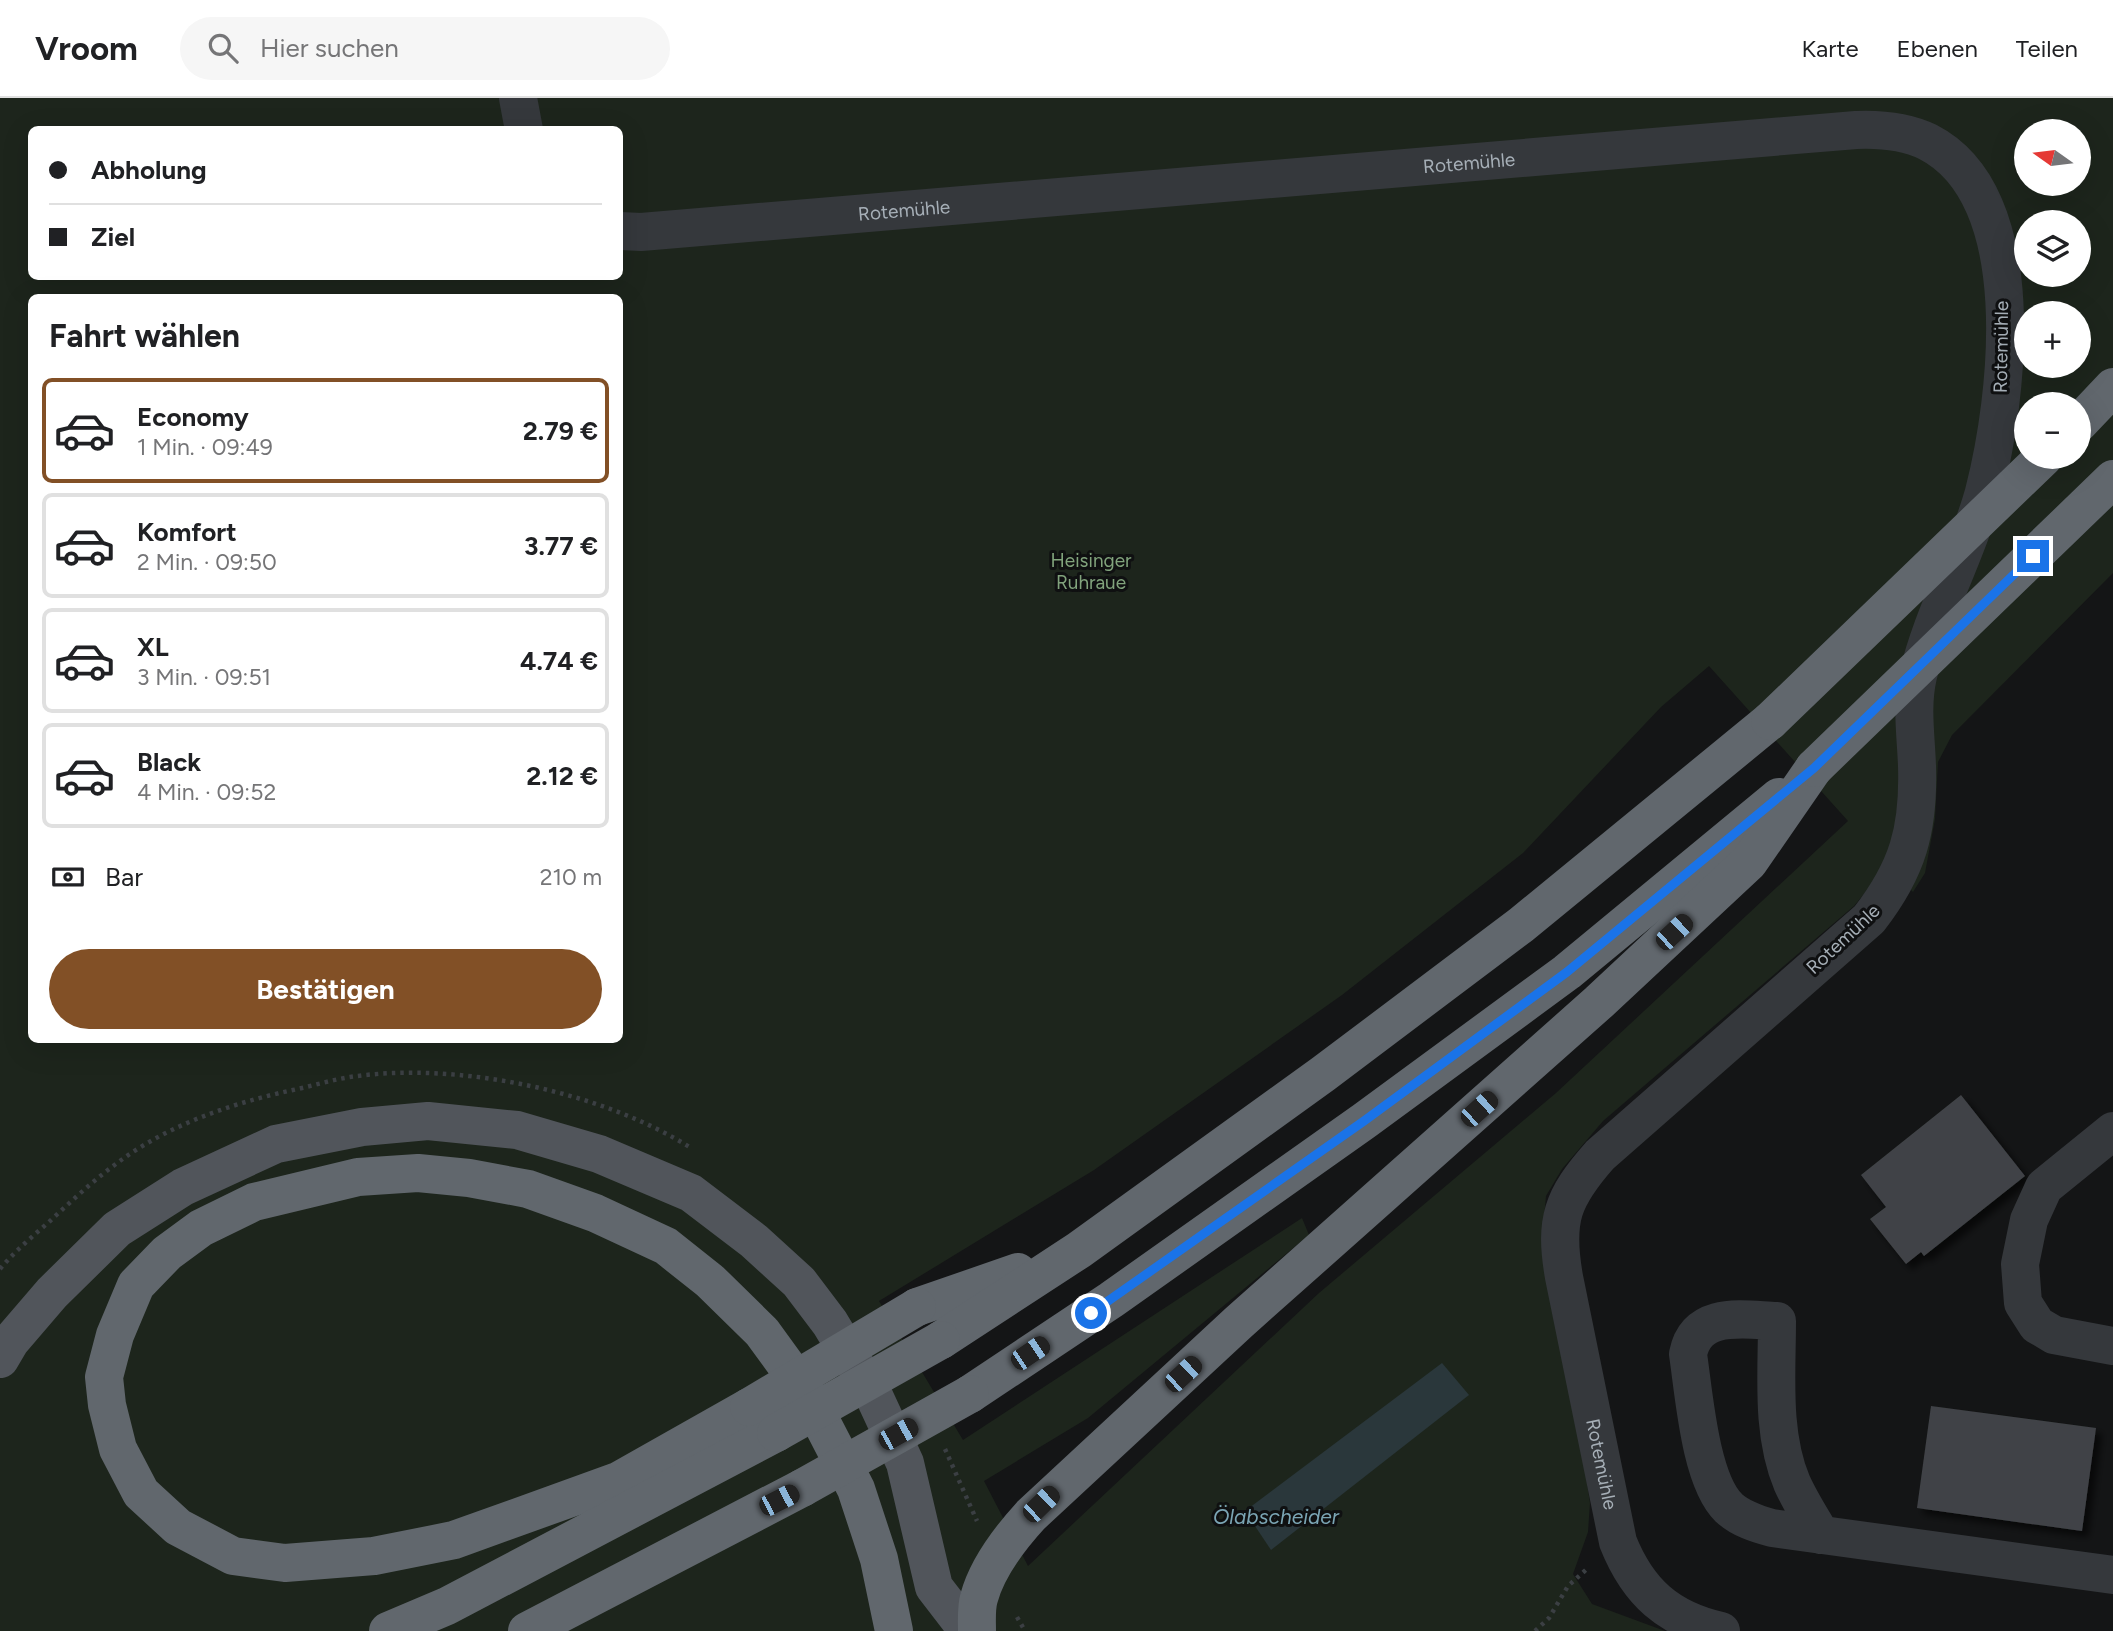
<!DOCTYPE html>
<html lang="de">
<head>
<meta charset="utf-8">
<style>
  :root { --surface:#fff; --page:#f6f6f6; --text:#202124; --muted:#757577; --line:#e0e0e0; --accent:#825026 }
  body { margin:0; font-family:Figtree,sans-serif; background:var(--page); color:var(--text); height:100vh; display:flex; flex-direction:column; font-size:26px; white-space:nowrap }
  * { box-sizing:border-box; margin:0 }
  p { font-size:23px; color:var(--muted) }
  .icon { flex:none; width:38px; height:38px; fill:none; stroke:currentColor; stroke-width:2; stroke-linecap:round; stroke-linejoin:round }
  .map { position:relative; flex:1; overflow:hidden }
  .panel { position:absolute; left:28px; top:196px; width:595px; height:749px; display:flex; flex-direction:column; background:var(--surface); border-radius:10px; box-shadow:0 7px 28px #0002 }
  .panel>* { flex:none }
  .guide { position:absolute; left:28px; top:28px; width:595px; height:154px; border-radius:10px; box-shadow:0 7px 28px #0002; display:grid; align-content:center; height:154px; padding:0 21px; background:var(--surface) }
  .needle { width:46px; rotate:284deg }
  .tools { position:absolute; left:2014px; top:21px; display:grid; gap:14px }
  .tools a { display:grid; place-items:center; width:77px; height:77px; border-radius:50%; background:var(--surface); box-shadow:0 7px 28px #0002; font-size:35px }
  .end { position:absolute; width:32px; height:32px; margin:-16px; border:9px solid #1a73e8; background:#fff; box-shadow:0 0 0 4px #fff }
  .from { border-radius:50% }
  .car { position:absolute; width:21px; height:42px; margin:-21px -10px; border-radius:9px; box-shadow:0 0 5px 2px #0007; background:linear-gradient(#222 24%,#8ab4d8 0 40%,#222 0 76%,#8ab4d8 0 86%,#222 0) }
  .guide b { display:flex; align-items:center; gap:24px; height:66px; font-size:26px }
  .guide b+b { border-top:2px solid var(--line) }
  .guide i { width:18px; height:18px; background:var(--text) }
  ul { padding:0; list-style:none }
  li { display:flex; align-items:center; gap:21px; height:105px; margin:0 14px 10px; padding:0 7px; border:4px solid var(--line); border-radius:10px }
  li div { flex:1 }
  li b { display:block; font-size:26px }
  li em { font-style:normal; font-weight:700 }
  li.active { border-color:var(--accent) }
  li>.icon { width:63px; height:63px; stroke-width:1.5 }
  h2 { padding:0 21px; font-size:32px; line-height:84px }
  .pay { display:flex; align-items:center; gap:18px; height:77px; padding:0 21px; font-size:26px }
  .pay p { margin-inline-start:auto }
  .primary-button { display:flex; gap:14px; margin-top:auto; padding:14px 21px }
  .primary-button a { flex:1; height:80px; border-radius:42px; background:var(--accent); color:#fff; font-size:28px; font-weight:700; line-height:80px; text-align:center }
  header { display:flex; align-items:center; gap:42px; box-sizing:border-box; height:98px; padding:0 35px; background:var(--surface); border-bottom:2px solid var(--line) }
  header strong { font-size:33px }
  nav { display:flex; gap:38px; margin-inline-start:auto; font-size:24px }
  .search { width:490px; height:63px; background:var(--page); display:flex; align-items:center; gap:18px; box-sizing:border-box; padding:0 24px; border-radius:38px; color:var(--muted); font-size:26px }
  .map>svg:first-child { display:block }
  .green { fill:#1d251c; fill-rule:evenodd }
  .water { fill:#2a373b }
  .building { fill:#404347; filter:url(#shadow) }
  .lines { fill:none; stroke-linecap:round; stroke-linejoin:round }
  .path { stroke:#3b3f43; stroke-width:4.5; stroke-dasharray:3.5 5; stroke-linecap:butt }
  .minor { stroke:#35383c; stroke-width:38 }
  .major { stroke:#51555b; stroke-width:38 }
  .highway { stroke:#61676d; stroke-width:38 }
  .highway-bridge { stroke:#61676d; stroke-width:38 }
  .route { stroke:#1a73e8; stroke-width:9 }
  .labels { text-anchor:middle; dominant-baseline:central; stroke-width:6; stroke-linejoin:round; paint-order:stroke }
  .street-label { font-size:19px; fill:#a6afb7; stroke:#0f1011 }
  .park-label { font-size:19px; fill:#81a37c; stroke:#0f1011 }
  .water-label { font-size:21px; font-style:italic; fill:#7ba5b4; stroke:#0f1011 }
</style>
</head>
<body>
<header>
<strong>Vroom</strong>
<div class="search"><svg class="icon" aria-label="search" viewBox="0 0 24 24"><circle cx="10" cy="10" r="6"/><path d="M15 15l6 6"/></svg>Hier suchen</div>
<nav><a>Karte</a><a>Ebenen</a><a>Teilen</a></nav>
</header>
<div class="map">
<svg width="2113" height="1533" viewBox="0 0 2113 1533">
  <defs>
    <filter id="shadow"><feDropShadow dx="6" dy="6" stdDeviation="3.5" flood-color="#0009"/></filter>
  </defs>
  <rect width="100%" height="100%" fill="#141516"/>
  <path class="green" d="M0,0H2113V475L1952,637L1938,664L1935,721L1925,775L1913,794L1888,767L1854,808L1603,1023L1562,1071L1546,1098L1542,1143L1574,1299L1590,1405L1588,1434L1573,1476L1592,1506L1665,1533H0ZM32,32H620V178H32ZM2026,33H2079V86H2026ZM2026,124H2079V177H2026ZM32,200H620V942H32ZM2026,215H2079V268H2026ZM2026,306H2079V359H2026ZM1709,568L1848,723L1556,995L1319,1195L1028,1468L984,1383L1088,1320L1309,1137L1302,1120L963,1342L879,1203L1094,1072L1342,897L1523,755L1661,609Z"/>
  <path class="water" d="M1442,1265L1469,1297L1271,1452L1245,1413Z"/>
  <g class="building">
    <path d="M1961,997L2025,1078L1924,1158L1921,1154L1906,1166L1870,1121L1886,1109L1861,1077Z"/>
    <path d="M1931,1308L2096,1330L2082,1433L1917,1410Z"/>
  </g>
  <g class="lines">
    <g class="path">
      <path d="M0,1171C15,1153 33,1138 50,1123C80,1095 109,1068 144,1047C189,1020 242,1003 293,992C312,988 331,982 350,979C456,963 601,993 691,1050"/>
      <path d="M945,1351L977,1423"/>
      <path d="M1017,1519L1025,1533"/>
      <path d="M1535,1533L1549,1520L1568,1488L1588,1470"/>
    </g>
    <g class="minor">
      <path d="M518,0L524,32"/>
      <path id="s1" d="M620,133L641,134L1856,32C1880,31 1905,33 1928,44C2033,98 2008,300 1984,394C1967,457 1933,514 1918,578C1911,608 1916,638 1917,668C1919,731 1908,771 1869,821L1600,1057C1562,1100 1554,1122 1564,1179L1618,1444C1638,1494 1668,1521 1721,1533"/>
      <path d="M2113,1033L2044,1089L2029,1122L2020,1166L2023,1205L2037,1227L2054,1237L2113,1248"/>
      <path d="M1821,1437C1811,1420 1800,1403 1792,1385C1771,1335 1777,1276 1777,1223C1744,1222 1697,1212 1688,1256C1694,1296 1700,1382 1729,1410C1741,1421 1757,1426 1772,1430L2113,1477"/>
    </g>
    <path class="major" d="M0,1261L10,1244L52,1195L117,1131L183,1089L276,1046L362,1029L428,1023L517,1032L599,1056L691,1095L754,1143L799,1184L830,1225L874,1298L905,1365L934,1489L968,1533"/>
    <g class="highway">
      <path d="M2079,325L2113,289"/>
      <path d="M917,1209L1018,1174"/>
      <path d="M941,1242L1079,1152L1323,976L1521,827L1770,623"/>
      <path d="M970,1296L1111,1202L1364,1023L1567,874L1779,699"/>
      <path d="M749,1309L618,1383L454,1442L374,1458L285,1465L233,1458L178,1429L141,1395L118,1351L107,1307L104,1279L115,1237L136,1187L167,1155L201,1130L254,1104L358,1079L418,1075L469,1080L528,1091L595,1115L666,1148L710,1183L762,1234L807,1296L856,1391L879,1461L894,1533"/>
      <path d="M388,1533L447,1508L776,1335"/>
      <path d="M527,1533L802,1390"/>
      <path d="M977,1533C977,1523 976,1510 979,1500C987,1470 1010,1440 1031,1417L1239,1224L1599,904L1749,764L1814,670"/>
    </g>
    <g class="highway-bridge">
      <path d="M1770,623L2044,359"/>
      <path d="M1814,670L2113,381"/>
      <path d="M749,1309L917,1209"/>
      <path d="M776,1335L941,1242"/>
      <path d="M802,1390L970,1296"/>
    </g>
  </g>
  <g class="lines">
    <path class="route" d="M1091,1215L1364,1023L1567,874L1814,670L2033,458"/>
  </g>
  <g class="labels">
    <g class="street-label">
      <text stroke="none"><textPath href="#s1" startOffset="852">Rotemühle</textPath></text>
      <text stroke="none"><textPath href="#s1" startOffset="285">Rotemühle</textPath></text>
      <text transform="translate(2001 249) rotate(-89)">Rotemühle</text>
      <text transform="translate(1843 841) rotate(-43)">Rotemühle</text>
      <text stroke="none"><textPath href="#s1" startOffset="2824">Rotemühle</textPath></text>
    </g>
    <g class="park-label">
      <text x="1091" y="462">Heisinger<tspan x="1091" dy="22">Ruhraue</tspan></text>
    </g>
    <g class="water-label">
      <text x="1276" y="1418">Ölabscheider</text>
    </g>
  </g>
</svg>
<div class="tools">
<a><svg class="needle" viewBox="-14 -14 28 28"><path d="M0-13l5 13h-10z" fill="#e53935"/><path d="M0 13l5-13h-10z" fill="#757577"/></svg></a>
<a><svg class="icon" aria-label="layers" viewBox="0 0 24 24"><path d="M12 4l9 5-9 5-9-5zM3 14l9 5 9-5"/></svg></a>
<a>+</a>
<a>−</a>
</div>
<i class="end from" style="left:1091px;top:1215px"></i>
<i class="end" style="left:2033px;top:458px"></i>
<i class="car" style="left:1674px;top:834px;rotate:47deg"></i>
<i class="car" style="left:1479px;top:1011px;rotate:48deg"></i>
<i class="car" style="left:1030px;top:1255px;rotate:56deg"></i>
<i class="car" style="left:1183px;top:1276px;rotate:47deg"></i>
<i class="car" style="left:898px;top:1336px;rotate:61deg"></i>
<i class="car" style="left:779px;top:1402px;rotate:63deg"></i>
<i class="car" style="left:1041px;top:1406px;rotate:46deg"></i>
<div class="guide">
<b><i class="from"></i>Abholung</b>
<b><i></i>Ziel</b>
</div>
<section class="panel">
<h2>Fahrt wählen</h2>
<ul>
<li class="active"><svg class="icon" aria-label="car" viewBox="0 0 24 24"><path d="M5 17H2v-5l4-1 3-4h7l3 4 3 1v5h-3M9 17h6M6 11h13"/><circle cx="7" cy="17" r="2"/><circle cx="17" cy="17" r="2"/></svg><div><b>Economy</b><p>1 Min. · 09:49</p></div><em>2.79 €</em></li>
<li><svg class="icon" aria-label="car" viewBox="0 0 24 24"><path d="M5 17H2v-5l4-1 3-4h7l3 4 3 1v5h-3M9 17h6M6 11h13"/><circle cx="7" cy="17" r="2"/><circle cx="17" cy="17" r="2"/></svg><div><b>Komfort</b><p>2 Min. · 09:50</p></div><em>3.77 €</em></li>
<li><svg class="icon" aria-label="car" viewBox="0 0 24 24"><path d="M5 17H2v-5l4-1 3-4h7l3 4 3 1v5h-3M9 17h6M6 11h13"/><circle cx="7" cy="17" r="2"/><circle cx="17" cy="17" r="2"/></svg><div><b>XL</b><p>3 Min. · 09:51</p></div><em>4.74 €</em></li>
<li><svg class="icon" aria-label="car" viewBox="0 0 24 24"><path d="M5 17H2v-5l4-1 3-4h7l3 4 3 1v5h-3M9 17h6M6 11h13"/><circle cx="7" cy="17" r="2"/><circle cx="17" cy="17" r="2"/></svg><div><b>Black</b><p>4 Min. · 09:52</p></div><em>2.12 €</em></li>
</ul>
<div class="pay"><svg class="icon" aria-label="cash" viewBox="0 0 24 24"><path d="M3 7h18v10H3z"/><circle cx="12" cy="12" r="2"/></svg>Bar<p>210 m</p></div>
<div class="primary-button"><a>Bestätigen</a></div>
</section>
</div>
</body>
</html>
